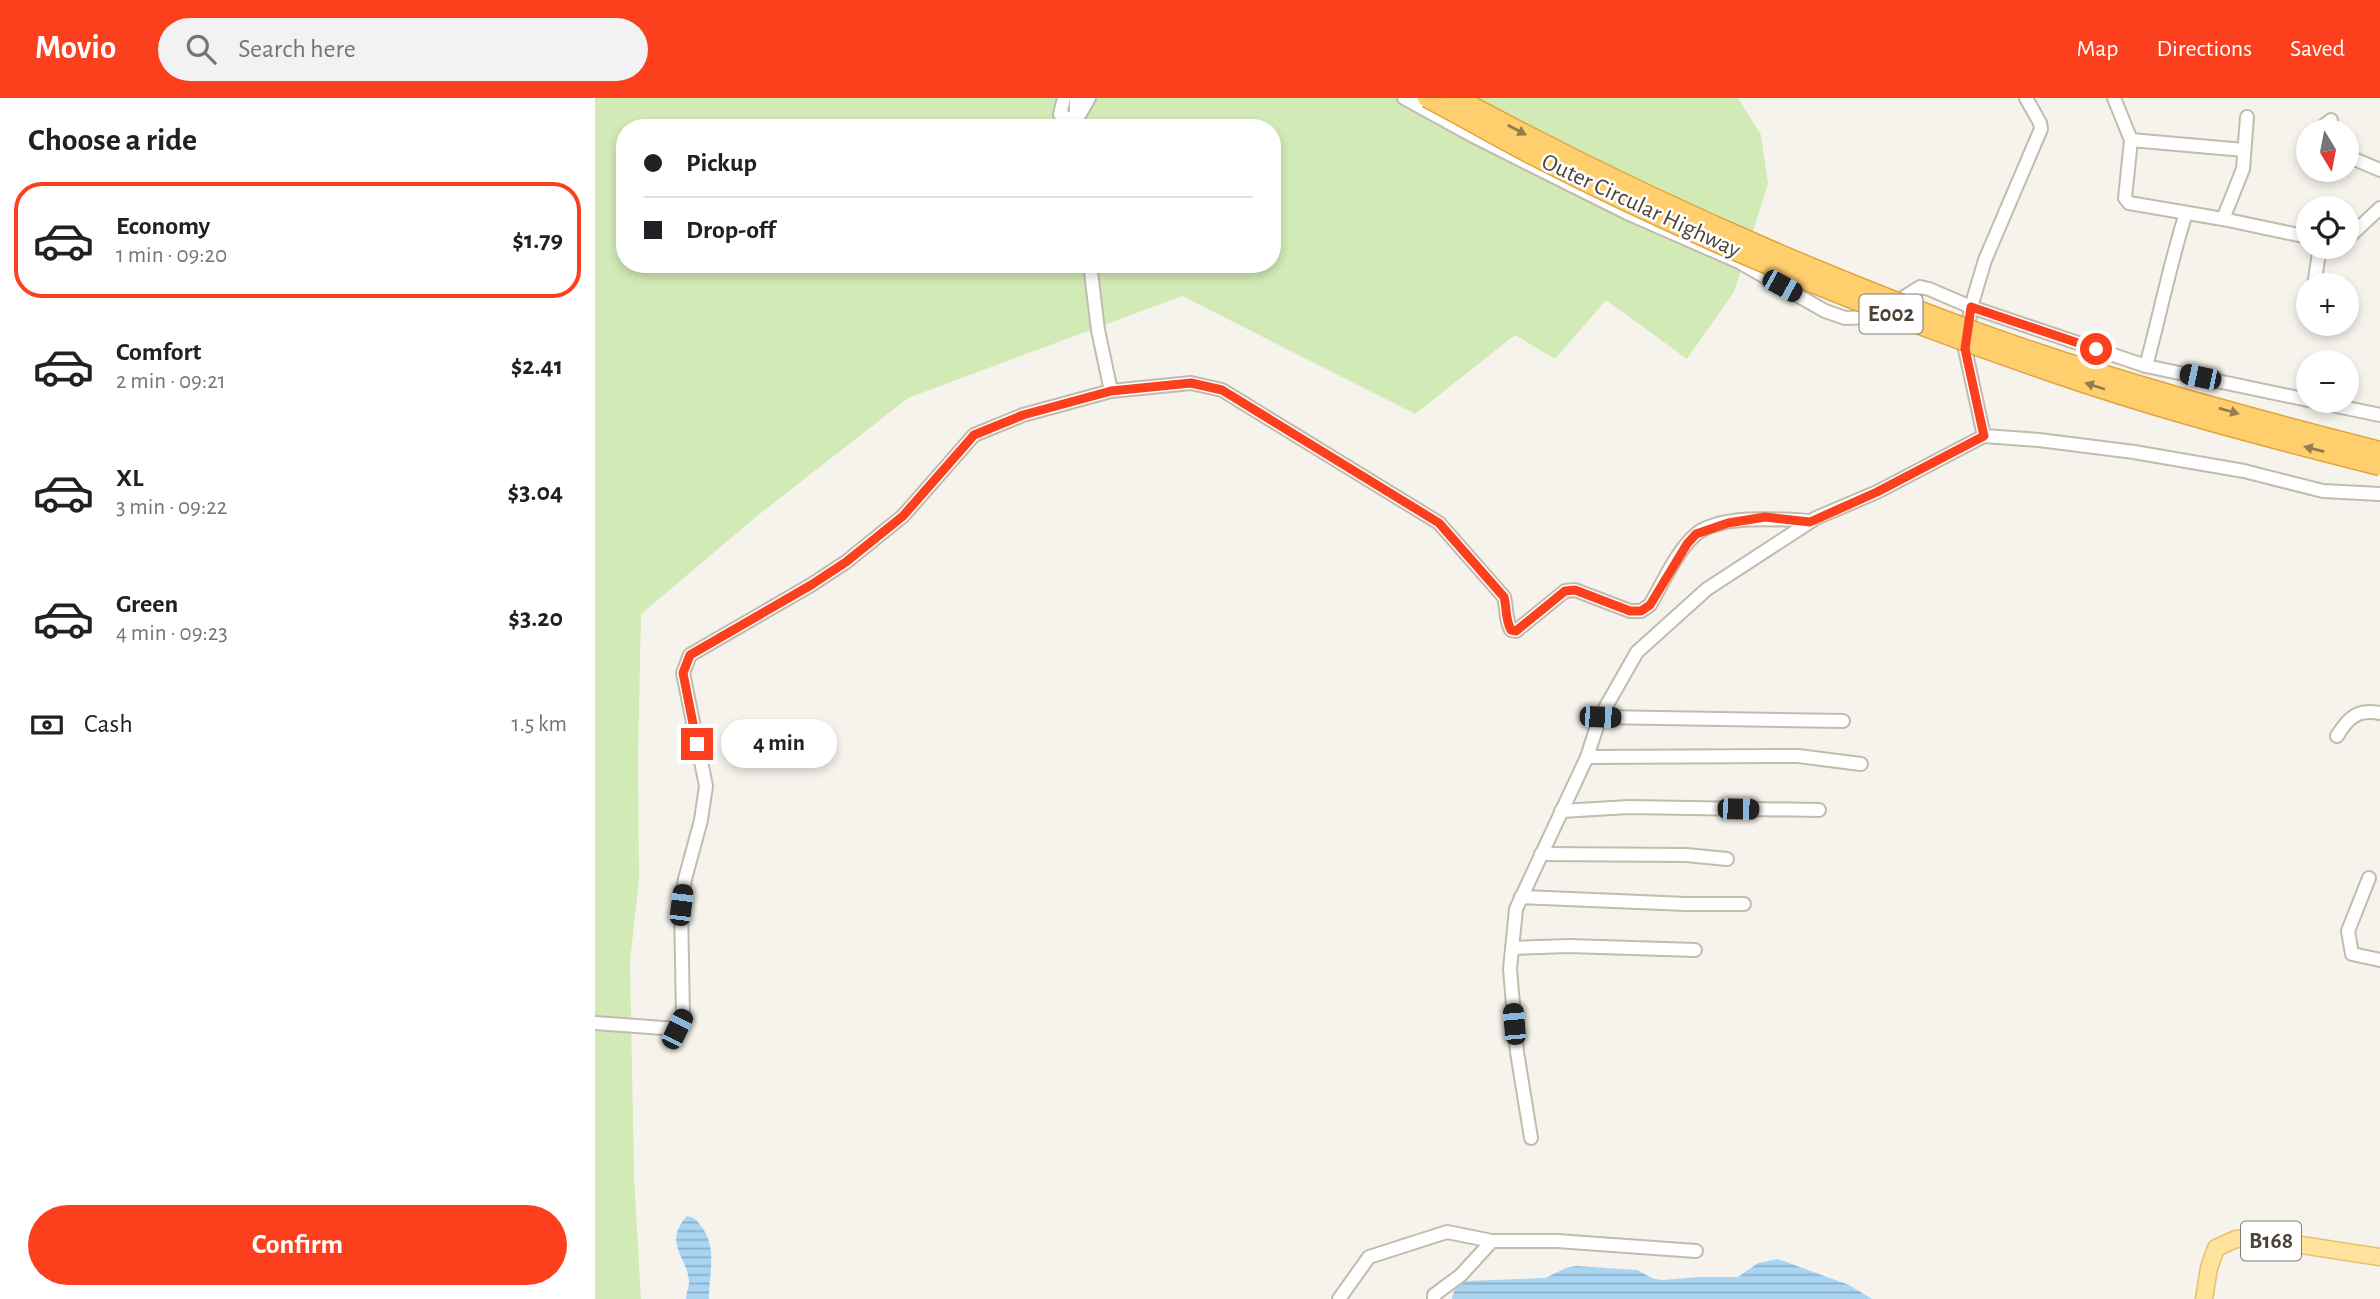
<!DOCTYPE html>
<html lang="en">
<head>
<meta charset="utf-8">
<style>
  :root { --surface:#fff; --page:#f2f2f2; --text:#202124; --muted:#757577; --line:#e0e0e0; --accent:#fc3f1d }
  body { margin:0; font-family:"Alegreya Sans",sans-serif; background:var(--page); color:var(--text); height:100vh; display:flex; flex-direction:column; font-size:26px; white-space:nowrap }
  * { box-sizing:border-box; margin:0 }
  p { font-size:23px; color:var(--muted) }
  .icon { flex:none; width:38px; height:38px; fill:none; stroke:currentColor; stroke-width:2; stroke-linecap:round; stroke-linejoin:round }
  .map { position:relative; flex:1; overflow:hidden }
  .drawer { display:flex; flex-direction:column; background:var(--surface); width:595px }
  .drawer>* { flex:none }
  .banner { position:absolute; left:21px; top:21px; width:665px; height:154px; border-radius:28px; box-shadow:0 4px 10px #0003; display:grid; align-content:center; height:154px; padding:0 28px; background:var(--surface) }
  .needle { width:46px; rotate:170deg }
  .tools { position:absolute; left:1701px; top:21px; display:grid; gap:14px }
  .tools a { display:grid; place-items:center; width:63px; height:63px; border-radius:50%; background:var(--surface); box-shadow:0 4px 10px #0003; font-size:35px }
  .end { position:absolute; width:32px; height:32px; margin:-16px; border:9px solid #fc3f1d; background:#fff; box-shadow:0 0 0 4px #fff }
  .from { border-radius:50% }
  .bubble { position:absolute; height:49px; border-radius:24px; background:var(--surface); box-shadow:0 4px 10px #0003; font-size:23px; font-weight:700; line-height:49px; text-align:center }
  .car { position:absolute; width:21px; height:42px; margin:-21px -10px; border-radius:9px; box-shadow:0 0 5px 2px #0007; background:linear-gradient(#222 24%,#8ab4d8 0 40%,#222 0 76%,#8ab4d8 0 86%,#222 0) }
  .banner b { display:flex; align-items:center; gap:24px; height:66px; font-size:26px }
  .banner b+b { border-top:2px solid var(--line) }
  .banner i { width:18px; height:18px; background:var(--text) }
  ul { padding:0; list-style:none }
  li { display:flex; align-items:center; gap:21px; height:116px; margin:0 14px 10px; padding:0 14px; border:4px solid transparent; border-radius:28px }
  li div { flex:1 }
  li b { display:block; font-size:26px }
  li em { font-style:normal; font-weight:700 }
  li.selected { border-color:var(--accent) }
  li>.icon { width:63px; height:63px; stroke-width:1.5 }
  h2 { padding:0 28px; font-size:32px; line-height:84px }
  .pay { display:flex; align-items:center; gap:18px; height:77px; padding:0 28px; font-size:26px }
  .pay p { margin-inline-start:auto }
  .button { display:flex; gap:14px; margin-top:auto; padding:14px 28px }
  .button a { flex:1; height:80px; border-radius:42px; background:var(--accent); color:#fff; font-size:28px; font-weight:700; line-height:80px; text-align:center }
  header { display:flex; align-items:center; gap:42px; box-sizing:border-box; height:98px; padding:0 35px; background:var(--accent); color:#fff }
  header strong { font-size:33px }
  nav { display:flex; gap:38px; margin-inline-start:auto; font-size:24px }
  .search { width:490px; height:63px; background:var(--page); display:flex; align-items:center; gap:18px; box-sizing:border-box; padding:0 24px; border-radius:38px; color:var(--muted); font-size:26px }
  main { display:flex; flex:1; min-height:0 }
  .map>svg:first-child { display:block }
  .grass { fill:#d2eab5; fill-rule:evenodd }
  .water { fill:url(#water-rules) }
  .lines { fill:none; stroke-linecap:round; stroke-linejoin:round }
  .minor-casing { stroke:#c2bbae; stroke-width:16 }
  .major-casing { stroke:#e6c16a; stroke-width:19 }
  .minor { stroke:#fff; stroke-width:12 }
  .major { stroke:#ffe39c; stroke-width:16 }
  .highway-bridge-casing { stroke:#e0a43c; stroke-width:21; stroke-linecap:butt }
  .highway-bridge { stroke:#ffcf6e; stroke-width:18 }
  .oneway { fill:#937c4e }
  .route { stroke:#fc3f1d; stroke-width:9 }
  .labels { text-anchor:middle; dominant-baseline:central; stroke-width:5; stroke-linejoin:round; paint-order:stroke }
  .shield { fill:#fff; stroke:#817c74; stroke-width:2 }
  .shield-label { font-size:23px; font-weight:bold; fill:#4b4439 }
  .street-label { font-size:24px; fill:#4b4439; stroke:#fff }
</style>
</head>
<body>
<header>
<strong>Movio</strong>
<div class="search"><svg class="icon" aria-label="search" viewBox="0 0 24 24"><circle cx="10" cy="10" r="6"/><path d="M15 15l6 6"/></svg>Search here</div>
<nav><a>Map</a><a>Directions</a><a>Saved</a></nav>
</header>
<main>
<section class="drawer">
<h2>Choose a ride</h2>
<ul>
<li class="selected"><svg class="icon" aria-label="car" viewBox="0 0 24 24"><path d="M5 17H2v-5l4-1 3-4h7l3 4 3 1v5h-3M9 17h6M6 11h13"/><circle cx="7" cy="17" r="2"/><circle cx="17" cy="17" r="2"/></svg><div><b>Economy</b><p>1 min · 09:20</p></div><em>$1.79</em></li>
<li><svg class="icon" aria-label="car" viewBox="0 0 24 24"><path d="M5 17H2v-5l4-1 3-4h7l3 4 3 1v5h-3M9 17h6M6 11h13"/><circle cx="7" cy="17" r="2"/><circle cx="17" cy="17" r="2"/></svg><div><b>Comfort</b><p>2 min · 09:21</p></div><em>$2.41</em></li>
<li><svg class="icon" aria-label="car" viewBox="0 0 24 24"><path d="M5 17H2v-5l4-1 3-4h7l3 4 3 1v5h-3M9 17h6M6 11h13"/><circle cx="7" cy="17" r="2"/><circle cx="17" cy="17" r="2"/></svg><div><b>XL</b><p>3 min · 09:22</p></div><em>$3.04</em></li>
<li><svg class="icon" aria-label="car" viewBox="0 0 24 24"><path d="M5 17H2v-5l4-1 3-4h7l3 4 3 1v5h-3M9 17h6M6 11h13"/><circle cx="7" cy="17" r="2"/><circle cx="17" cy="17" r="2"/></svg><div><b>Green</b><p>4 min · 09:23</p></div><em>$3.20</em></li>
</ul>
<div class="pay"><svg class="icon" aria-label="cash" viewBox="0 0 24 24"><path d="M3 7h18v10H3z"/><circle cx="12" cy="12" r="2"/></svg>Cash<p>1.5 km</p></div>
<div class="button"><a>Confirm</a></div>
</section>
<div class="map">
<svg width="1785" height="1201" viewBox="0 0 1785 1201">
  <defs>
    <pattern id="water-rules" width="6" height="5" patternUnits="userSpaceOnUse" patternTransform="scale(1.75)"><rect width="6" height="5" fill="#a9d4f2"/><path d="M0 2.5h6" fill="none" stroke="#8caec5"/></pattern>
  </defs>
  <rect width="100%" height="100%" fill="#f6f3ec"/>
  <path class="grass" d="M0,0H1143L1166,37L1173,86L1139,194L1092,261L1011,202L960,261L920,237L820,316L587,198L313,300L162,418L46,516L43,658L44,782L35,863L39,1077L46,1201H0ZM30,30H677V166H30Z"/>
  <g class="water">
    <path d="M92,1118L99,1120C125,1145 114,1169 114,1201H91C91,1196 94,1189 94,1184C93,1159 67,1146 92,1118Z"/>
    <path d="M1183,1161L1254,1187L1277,1201H857C859,1191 862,1185 872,1183L950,1180L971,1170L981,1168L1042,1172L1059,1181L1068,1182L1105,1179H1143L1163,1165Z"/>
  </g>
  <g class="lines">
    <defs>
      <g id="minor">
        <path d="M469,0L465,16L480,24"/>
        <path d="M809,0L880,39L1032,115L1144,164L1230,213L1250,220L1277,219L1325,189L1334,191L1376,209L1551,268L1713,302"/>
        <path d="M1519,0L1536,42L1649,52"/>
        <path d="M482,21L494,0"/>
        <path d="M481,29V0"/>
        <path d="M1722,33L1736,22"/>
        <path d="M1536,42L1530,100L1534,105L1628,121L1713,139"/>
        <path d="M1713,42V51"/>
        <path d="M1752,58L1785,72"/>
        <path d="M1628,121L1648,71L1652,19"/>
        <path d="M1752,141L1785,110"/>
        <path d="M495,166L503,232L516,293"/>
        <path d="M1719,187L1725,149"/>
        <path d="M1551,268C1565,217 1575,165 1591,115"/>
        <path d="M1717,303L1785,317"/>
        <path d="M1389,338L1370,251L1376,209L1390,162L1446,31L1445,25L1431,0"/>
        <path d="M1005,619L1248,623"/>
        <path d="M1742,638C1753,620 1762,611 1785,615"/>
        <path d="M992,659L1203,658L1266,666"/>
        <path d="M966,713L1034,709L1224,712"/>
        <path d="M946,756L1091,757L1132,761"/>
        <path d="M1774,780L1753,833L1757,856L1785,862"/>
        <path d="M926,799L1091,806H1149"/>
        <path d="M917,850L974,848L1100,852"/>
        <path d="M0,925L82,931L88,918L86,807L90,781L106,722L111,688L88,575L95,557L216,487L251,464L308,418L379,337L428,317L516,293L596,285L627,292L844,425L909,499C912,510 910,521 916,532L921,533L970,493L980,492L1035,513H1046L1055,507C1068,485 1080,456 1099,438C1122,416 1186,421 1215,423"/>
        <path d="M936,1040L922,954L915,871L921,811L992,659L1005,619L1042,554L1112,491L1221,420L1282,394L1389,338L1444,342L1539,354L1649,373L1728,393L1785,396"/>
        <path d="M744,1201L774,1159L852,1134L897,1143H962L1101,1153"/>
        <path d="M839,1201V1197L866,1177L897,1143"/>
      </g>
      <path id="major" d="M1609,1201L1614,1170L1621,1150L1641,1141L1660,1140L1785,1159"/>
    </defs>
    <use href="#minor" class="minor-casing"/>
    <use href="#major" class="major-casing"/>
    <use href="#minor" class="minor"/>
    <use href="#major" class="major"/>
    <defs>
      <g id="highway-bridge">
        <path d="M832,0C868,19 903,39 939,58C1108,145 1285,216 1465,277C1570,313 1678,341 1785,368"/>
        <path d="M862,0C1028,90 1201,168 1379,233C1511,281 1648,318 1785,353"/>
      </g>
    </defs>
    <use href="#highway-bridge" class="highway-bridge-casing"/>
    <use href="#highway-bridge" class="highway-bridge"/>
  </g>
  <defs><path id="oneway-solid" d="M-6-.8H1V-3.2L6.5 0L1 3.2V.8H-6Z" transform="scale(1.75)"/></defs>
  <g class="oneway">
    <use href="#oneway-solid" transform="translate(922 32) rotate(28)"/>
    <use href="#oneway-solid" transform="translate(1500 288) rotate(-162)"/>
    <use href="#oneway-solid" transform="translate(1634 313) rotate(16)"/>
    <use href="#oneway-solid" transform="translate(1719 351) rotate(-166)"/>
  </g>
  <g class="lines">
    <path class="route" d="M102,646L88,575L95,557L216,487L251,464L308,418L379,337L428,317L516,293L596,285L627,292L844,425L909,499C912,510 910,521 916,532L921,533L970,493L980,492L1035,513H1046L1055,507L1092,446L1101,436L1133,425L1170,419L1215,424L1282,394L1389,338L1370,251L1376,209L1501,251"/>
  </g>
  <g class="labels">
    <g class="shield">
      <rect x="1264.5" y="196.5" width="63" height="39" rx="5"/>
      <rect x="1646" y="1123.5" width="60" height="39" rx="5"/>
    </g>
    <g class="shield-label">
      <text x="1296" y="216">E002</text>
      <text x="1676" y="1143">B168</text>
    </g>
    <g class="street-label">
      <text transform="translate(1046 108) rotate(25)">Outer Circular Highway</text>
    </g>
  </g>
</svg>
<div class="tools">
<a><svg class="needle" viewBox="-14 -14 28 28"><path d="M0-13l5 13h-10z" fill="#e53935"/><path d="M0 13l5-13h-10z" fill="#757577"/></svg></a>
<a><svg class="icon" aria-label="locate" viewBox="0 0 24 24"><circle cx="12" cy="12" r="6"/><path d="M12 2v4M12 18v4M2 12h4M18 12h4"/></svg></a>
<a>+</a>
<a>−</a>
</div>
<i class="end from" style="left:1501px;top:251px"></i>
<i class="end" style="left:102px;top:646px"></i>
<div class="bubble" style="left:126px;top:621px;width:116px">4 min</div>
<i class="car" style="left:1187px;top:188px;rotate:119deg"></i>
<i class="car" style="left:1605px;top:279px;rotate:282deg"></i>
<i class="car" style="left:1005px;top:619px;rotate:92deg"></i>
<i class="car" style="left:1143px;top:711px;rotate:91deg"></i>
<i class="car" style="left:86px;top:807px;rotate:7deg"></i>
<i class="car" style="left:919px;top:926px;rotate:355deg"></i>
<i class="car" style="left:82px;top:931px;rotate:26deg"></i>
<div class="banner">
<b><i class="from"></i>Pickup</b>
<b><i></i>Drop-off</b>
</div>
</div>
</main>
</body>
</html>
